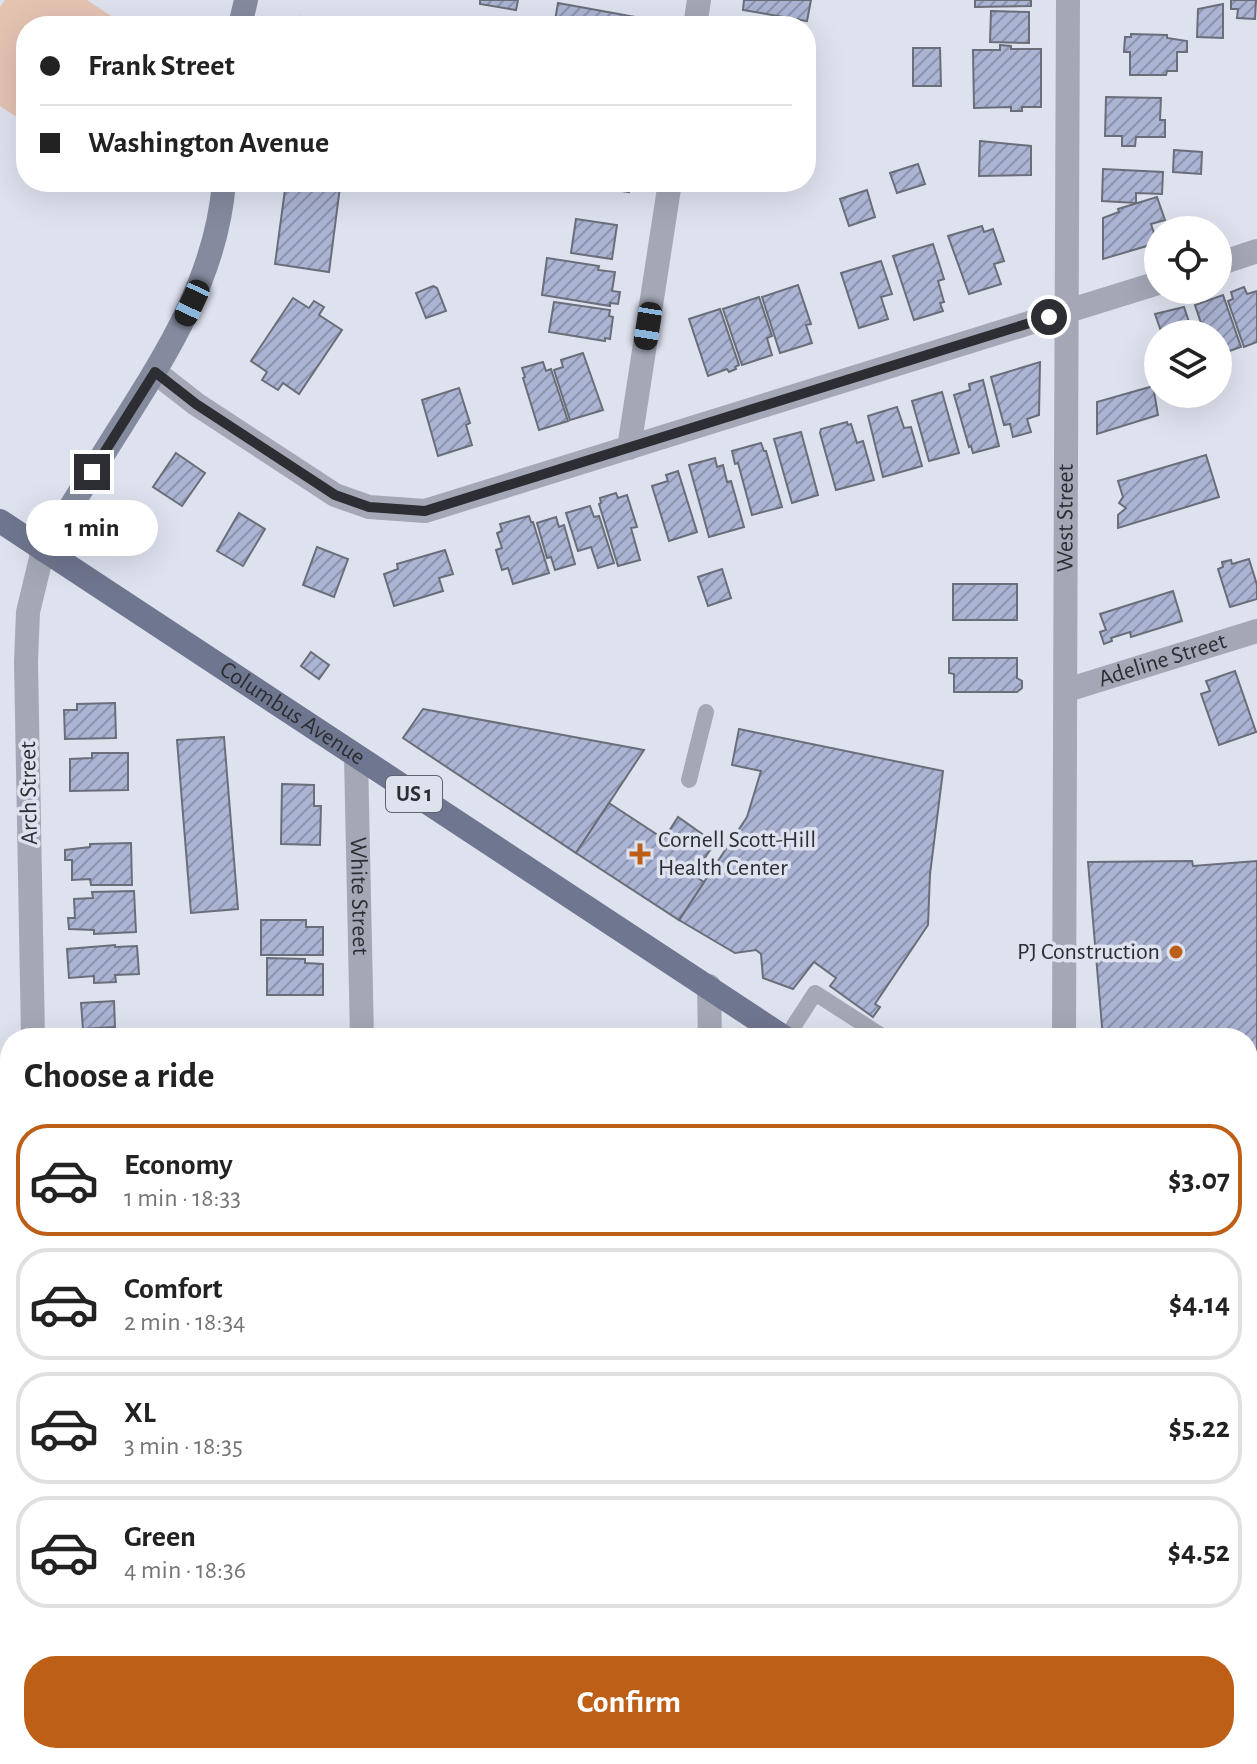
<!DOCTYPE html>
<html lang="en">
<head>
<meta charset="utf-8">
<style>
  :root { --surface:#fff; --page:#f2f2f2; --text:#222; --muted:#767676; --line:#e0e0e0; --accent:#bd5f16 }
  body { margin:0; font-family:"Alegreya Sans",sans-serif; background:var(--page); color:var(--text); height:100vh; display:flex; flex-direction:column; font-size:30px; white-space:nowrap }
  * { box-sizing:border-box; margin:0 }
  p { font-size:26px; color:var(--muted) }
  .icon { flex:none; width:44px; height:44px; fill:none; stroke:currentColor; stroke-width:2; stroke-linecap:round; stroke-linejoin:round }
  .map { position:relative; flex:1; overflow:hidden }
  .drawer { position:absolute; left:0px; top:1028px; width:1258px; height:736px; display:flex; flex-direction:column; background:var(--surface); border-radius:32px 32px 0 0; box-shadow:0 8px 32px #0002 }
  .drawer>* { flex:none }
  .banner { position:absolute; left:16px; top:16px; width:800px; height:176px; border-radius:32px; box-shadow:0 8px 32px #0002; display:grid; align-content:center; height:176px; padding:0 24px; background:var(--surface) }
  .controls { position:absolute; left:1144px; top:216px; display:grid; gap:16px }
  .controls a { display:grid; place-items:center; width:88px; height:88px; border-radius:50%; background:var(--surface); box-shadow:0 8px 32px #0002; font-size:40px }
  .end { position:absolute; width:36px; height:36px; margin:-18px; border:10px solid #2d2e33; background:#fff; box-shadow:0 0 0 4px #fff }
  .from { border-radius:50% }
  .bubble { position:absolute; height:56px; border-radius:28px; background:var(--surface); box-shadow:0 8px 32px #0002; font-size:26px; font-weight:600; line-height:56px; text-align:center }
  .car { position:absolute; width:24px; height:48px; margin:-24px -12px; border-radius:10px; box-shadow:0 0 6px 2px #0007; background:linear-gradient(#222 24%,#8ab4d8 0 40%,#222 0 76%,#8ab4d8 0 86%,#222 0) }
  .banner b { display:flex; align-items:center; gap:28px; height:76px; font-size:30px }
  .banner b+b { border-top:2px solid var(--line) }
  .banner i { width:20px; height:20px; background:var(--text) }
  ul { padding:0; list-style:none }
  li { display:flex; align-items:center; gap:24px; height:112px; margin:0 16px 12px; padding:0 8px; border:4px solid var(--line); border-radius:32px }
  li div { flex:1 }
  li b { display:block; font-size:30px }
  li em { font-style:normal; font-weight:600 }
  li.on { border-color:var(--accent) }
  li>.icon { width:72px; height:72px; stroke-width:1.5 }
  h2 { padding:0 24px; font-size:36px; line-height:96px }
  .action { display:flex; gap:16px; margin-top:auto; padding:16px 24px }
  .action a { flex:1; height:92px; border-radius:32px; background:var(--accent); color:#fff; font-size:32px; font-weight:600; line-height:92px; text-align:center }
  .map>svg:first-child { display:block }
  .grass { fill:#e4c3b1 }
  .building { fill:url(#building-hatch); stroke:#6a6e79; stroke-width:2 }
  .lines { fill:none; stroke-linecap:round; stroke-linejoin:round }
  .lane { stroke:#a4a8b6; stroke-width:16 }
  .street { stroke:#a4a8b6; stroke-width:24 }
  .secondary { stroke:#858b9f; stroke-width:24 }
  .primary { stroke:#6f768f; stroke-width:24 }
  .route { stroke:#2d2e33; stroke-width:10 }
  .poi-dot { fill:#bd5f16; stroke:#dee2ef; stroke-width:3 }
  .labels { text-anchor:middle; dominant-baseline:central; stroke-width:7; stroke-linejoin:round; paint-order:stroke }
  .shield { fill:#dee2ef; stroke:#62646b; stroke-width:2 }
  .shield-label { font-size:22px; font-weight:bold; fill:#2d2e33 }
  .street-label { font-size:24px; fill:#2d2e33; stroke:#dee2ef }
  .poi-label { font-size:24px; fill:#2d2e33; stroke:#dee2ef; text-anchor:start }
</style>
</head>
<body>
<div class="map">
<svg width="1257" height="1764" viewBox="0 0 1257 1764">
  <defs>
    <pattern id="building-hatch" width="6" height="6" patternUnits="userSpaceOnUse" patternTransform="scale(2)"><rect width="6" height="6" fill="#acb4d4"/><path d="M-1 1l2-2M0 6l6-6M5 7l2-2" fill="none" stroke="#8c93ad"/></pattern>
  </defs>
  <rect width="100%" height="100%" fill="#dee2ef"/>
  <path class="grass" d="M5,0H87L126,26H26V123L0,106V7Z"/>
  <g class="building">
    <path d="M480,0H518L516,10L480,4Z"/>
    <path d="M744,0H811L807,21L743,10Z"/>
    <path d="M975,0H1031V6L975,7Z"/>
    <path d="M1231,0H1256L1255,19L1237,18L1238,9H1231Z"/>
    <path d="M558,3L663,22L662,26H554Z"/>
    <path d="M1223,4V38L1197,37L1198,9Z"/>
    <path d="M991,11L1029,12V43L990,42Z"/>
    <path d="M301,17L355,25V26H300Z"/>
    <path d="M766,20L801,26H743V23L748,24V21L766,24Z"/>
    <path d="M1131,34L1167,35V38L1187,41V52H1177V71H1167L1166,75H1130V52H1124L1125,37H1131Z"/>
    <path d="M1000,45L1011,46V49H1041V107H1022V111H1011V107L974,108L973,50H1000Z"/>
    <path d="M913,48H940L941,86H913Z"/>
    <path d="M1106,97L1161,98L1160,120H1165V137H1136L1135,146H1122V136H1105Z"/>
    <path d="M980,141L1031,146V175L979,176Z"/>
    <path d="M1174,150L1202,152L1201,174L1173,172Z"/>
    <path d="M918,164L925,184L897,193L890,173Z"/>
    <path d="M1103,169L1163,172L1162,194L1136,193V203L1102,201Z"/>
    <path d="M286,182L340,187L329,272L275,264Z"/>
    <path d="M563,182H630L629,192Z"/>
    <path d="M867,190L875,217L849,226L840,199Z"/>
    <path d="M1157,197L1165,220L1151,224L1157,243L1103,259V218L1119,212L1118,209Z"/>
    <path d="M576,219L617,225L612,259L571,253Z"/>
    <path d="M982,226L984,232L993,229L1004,261L994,264L1001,284L969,294L948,236Z"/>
    <path d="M933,244L944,279L938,281L944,302L940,303L943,311L914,320L893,256Z"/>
    <path d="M547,258L599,266L598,270L615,272L612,291L620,292L618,304L610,303V306L542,295Z"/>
    <path d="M881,261L892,294L881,297L888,319L859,328L841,273Z"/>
    <path d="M798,285L811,324L806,325L812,343L780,353L762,297Z"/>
    <path d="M433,286L437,288L446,311L426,318L416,293Z"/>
    <path d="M1244,287L1247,294L1257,291V342L1244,347L1228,301L1233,299L1231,292Z"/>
    <path d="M1223,295L1241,347L1218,355V334H1199L1197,328L1202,326L1195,305Z"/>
    <path d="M759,297L772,336L767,338L772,355L742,365L723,309Z"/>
    <path d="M293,298L309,308L314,301L324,307L319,315L342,330L299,394L283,383L278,390L262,380L267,372L251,361Z"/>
    <path d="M554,302L610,310L609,316L613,317L610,339L605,338V341L549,332Z"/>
    <path d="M1184,307L1193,334H1162L1155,314Z"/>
    <path d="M720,309L739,365L735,367L736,369L729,372L727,369L708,376L689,319Z"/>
    <path d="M583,353L603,410L570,420L554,370L563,367L561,360Z"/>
    <path d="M543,362L546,371L551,369L568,421L539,430L523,378L525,377L522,368Z"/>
    <path d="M1040,362L1039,415L1027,419L1031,432L1013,437L1010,424L1004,425L991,377Z"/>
    <path d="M983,380L999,446L973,453L971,446L969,447L954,395L970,390L969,384Z"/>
    <path d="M1153,386L1158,415L1097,434V402Z"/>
    <path d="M459,388L470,423L466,425L472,445L438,456L422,400Z"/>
    <path d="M942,392L959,453L929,461L912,401Z"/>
    <path d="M897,407L904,428L911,427L922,466L883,477L868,416Z"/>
    <path d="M847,422L848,425L851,424L857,443L863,441L874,480L836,490L820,433L821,429Z"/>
    <path d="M801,432L818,495L792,503L774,439Z"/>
    <path d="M761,443L764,451H766L782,507L752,515L738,463L735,464L732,451Z"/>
    <path d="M176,453L205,473L182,506L153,487Z"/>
    <path d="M1206,455L1219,497L1118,528V515L1126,508L1119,503L1123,497L1118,481Z"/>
    <path d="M715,458L717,467L723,465L727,482L731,481L744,527L709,537L689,465Z"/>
    <path d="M678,471L697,532L669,541L652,486L668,481L666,475Z"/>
    <path d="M616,493L618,498L627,495L637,527L631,528L640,560L618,566L599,504L601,503L600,498Z"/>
    <path d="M590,506L594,517L599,516L614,563L598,568L591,547L578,551L566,513Z"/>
    <path d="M239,513L265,529L243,566L217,551Z"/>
    <path d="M529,516L531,522H533L549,573L513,584L508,568L502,570L496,550L502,548L497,533L502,531L500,524Z"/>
    <path d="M556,517L559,527L564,525L575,564L555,570L551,557L547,558L537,523Z"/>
    <path d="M105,519L117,527L108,540L97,533Z"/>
    <path d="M317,547L348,559L334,597L303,585Z"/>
    <path d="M445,550L453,574L439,578L443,591L394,606L384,574L398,569L397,564Z"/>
    <path d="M1249,559L1257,585V599L1230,607L1218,569L1223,567L1222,562L1231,560L1232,564Z"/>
    <path d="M722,569L731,598L708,606L698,577Z"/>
    <rect x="953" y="584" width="64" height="36"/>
    <path d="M1173,591L1182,621L1131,637L1130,632L1111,638L1112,641L1104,644L1100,632L1106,630L1100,614Z"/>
    <path d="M311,652L329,665L319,679L301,666Z"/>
    <path d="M949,658H1017V678L1022,681V688L1017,692H954V674L949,673Z"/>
    <path d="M1235,671L1256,732L1219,745L1201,694L1210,691L1206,681Z"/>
    <path d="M115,703L116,738L65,739L64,710H77V704Z"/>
    <path d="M423,709L644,750L576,853L403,738Z"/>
    <path d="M739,729L943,771L930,874L928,925L875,1004L880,1007L873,1017L830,986L836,978L814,962L793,989L763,978L761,954L756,950L735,953L679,920L747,817L761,771L732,765Z"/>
    <path d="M224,737L238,909L191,913L177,740Z"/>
    <path d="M92,753H128V790L70,791V759L92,758Z"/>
    <path d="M282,784L314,785V806H321L320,845L281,844Z"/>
    <path d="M609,803L664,839L678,817L715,843L693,875L704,882L679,920L576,853Z"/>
    <path d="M131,843L132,885H91L90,879L72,880V860H65V850L90,847V844Z"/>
    <path d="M1192,861L1193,866L1257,861V1059H1252V1067H1248V1038H1103L1088,862Z"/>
    <path d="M134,891L136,932L94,934V930L69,929L68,918H75L74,899L93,898L92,892Z"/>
    <path d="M261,920H306V927H323V955H261Z"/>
    <path d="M115,945V947L137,946L139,974L115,975L116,982L94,983V976L69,978L67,949Z"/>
    <path d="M267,958L305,959V963L323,964V995H267Z"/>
    <path d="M114,1001L115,1027L83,1029L81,1003Z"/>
    <rect x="245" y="1033" width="57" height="5"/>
    <path d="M1248,1218L1257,1224V1274L1248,1268Z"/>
    <path d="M0,1624H6L7,1657H0Z"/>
    <path d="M75,1754H115L137,1759L136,1764H72Z"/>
    <path d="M288,1754H331V1758L289,1760Z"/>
    <rect x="770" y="1754" width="51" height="10"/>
    <path d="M1054,1754V1764H1003L1002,1755Z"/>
    <path d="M1125,1754H1199L1200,1764H1131V1760H1125Z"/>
  </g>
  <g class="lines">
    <g class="lane">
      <path d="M689,780L706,712"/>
      <path d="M786,1038L815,993L885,1038"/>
      <path d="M0,1377L10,1376"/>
    </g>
    <g class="street">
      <path d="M695,26L699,0"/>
      <path d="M1218,264L1257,251"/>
      <path d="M155,372L196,404L335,495L369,507L425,511L1158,283"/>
      <path d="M629,448L670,182"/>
      <path id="s1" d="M1067,690L1257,631"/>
      <path id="s2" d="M356,756L362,1038"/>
      <path d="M709,986L710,1038"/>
      <path d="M33,1038L26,662L28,612L43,550"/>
      <path id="s3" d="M1064,1038C1067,692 1064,346 1068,0"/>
      <path d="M1248,1137L1257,1136"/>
      <path d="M375,1754V1764"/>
      <path d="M726,1754V1764"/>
      <path d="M1094,1754L1095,1764"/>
      <path d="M38,1764L40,1754"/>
    </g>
    <g class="secondary">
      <path d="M240,26L246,0"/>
      <path d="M43,550C70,509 95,467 121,426C169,350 217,274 224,182"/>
    </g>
    <g class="primary">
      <path id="s4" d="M0,521L785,1038"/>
      <path d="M1248,1345L1257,1351"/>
    </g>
  </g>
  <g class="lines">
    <path class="route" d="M92,472L155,372L196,404L335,495L369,507L425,511L1049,317"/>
  </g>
  <g class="poi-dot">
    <path d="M636 842h8v8h8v8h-8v8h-8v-8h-8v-8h8z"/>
    <circle cx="1176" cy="952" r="8"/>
  </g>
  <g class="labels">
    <rect class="shield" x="386" y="776" width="56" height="36" rx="6"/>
    <g class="shield-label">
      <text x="414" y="794">US 1</text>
    </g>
    <g class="street-label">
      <text stroke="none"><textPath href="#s3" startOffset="520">West Street</textPath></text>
      <text stroke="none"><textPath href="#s1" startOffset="100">Adeline Street</textPath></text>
      <text stroke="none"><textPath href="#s4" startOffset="350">Columbus Avenue</textPath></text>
      <text transform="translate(29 793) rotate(-91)">Arch Street</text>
      <text stroke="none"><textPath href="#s2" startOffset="140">White Street</textPath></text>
    </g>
    <g class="poi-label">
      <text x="658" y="840">Cornell Scott-Hill<tspan x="658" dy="28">Health Center</tspan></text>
      <text x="1160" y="952" text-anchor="end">PJ Construction</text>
    </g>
  </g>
</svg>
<div class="controls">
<a><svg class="icon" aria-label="locate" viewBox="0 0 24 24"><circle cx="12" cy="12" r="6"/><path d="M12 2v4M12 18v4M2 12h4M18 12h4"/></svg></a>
<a><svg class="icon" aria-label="layers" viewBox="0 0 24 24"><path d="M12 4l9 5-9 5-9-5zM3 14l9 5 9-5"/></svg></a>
</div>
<i class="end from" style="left:1049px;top:317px"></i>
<i class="end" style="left:92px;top:472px"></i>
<div class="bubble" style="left:26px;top:500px;width:132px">1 min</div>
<i class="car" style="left:192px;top:303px;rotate:205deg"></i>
<i class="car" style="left:648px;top:326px;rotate:189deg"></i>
<div class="banner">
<b><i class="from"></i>Frank Street</b>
<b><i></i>Washington Avenue</b>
</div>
<section class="drawer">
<h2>Choose a ride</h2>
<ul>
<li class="on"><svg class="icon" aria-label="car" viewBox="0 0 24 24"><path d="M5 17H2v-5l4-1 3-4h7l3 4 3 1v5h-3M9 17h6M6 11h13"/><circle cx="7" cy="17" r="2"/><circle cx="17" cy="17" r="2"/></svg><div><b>Economy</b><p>1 min · 18:33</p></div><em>$3.07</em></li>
<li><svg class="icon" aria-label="car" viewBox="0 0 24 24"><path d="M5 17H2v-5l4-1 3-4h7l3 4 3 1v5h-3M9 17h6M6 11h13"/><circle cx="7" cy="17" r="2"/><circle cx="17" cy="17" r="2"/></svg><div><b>Comfort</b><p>2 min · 18:34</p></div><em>$4.14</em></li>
<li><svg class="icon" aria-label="car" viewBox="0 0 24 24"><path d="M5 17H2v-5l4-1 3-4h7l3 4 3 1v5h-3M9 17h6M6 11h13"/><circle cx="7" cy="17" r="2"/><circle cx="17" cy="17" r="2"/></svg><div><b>XL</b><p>3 min · 18:35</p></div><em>$5.22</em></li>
<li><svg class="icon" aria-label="car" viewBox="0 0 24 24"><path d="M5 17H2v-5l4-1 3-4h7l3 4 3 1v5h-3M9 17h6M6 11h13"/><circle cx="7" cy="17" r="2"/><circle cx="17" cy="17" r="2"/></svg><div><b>Green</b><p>4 min · 18:36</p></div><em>$4.52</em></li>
</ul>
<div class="action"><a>Confirm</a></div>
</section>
</div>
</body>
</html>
